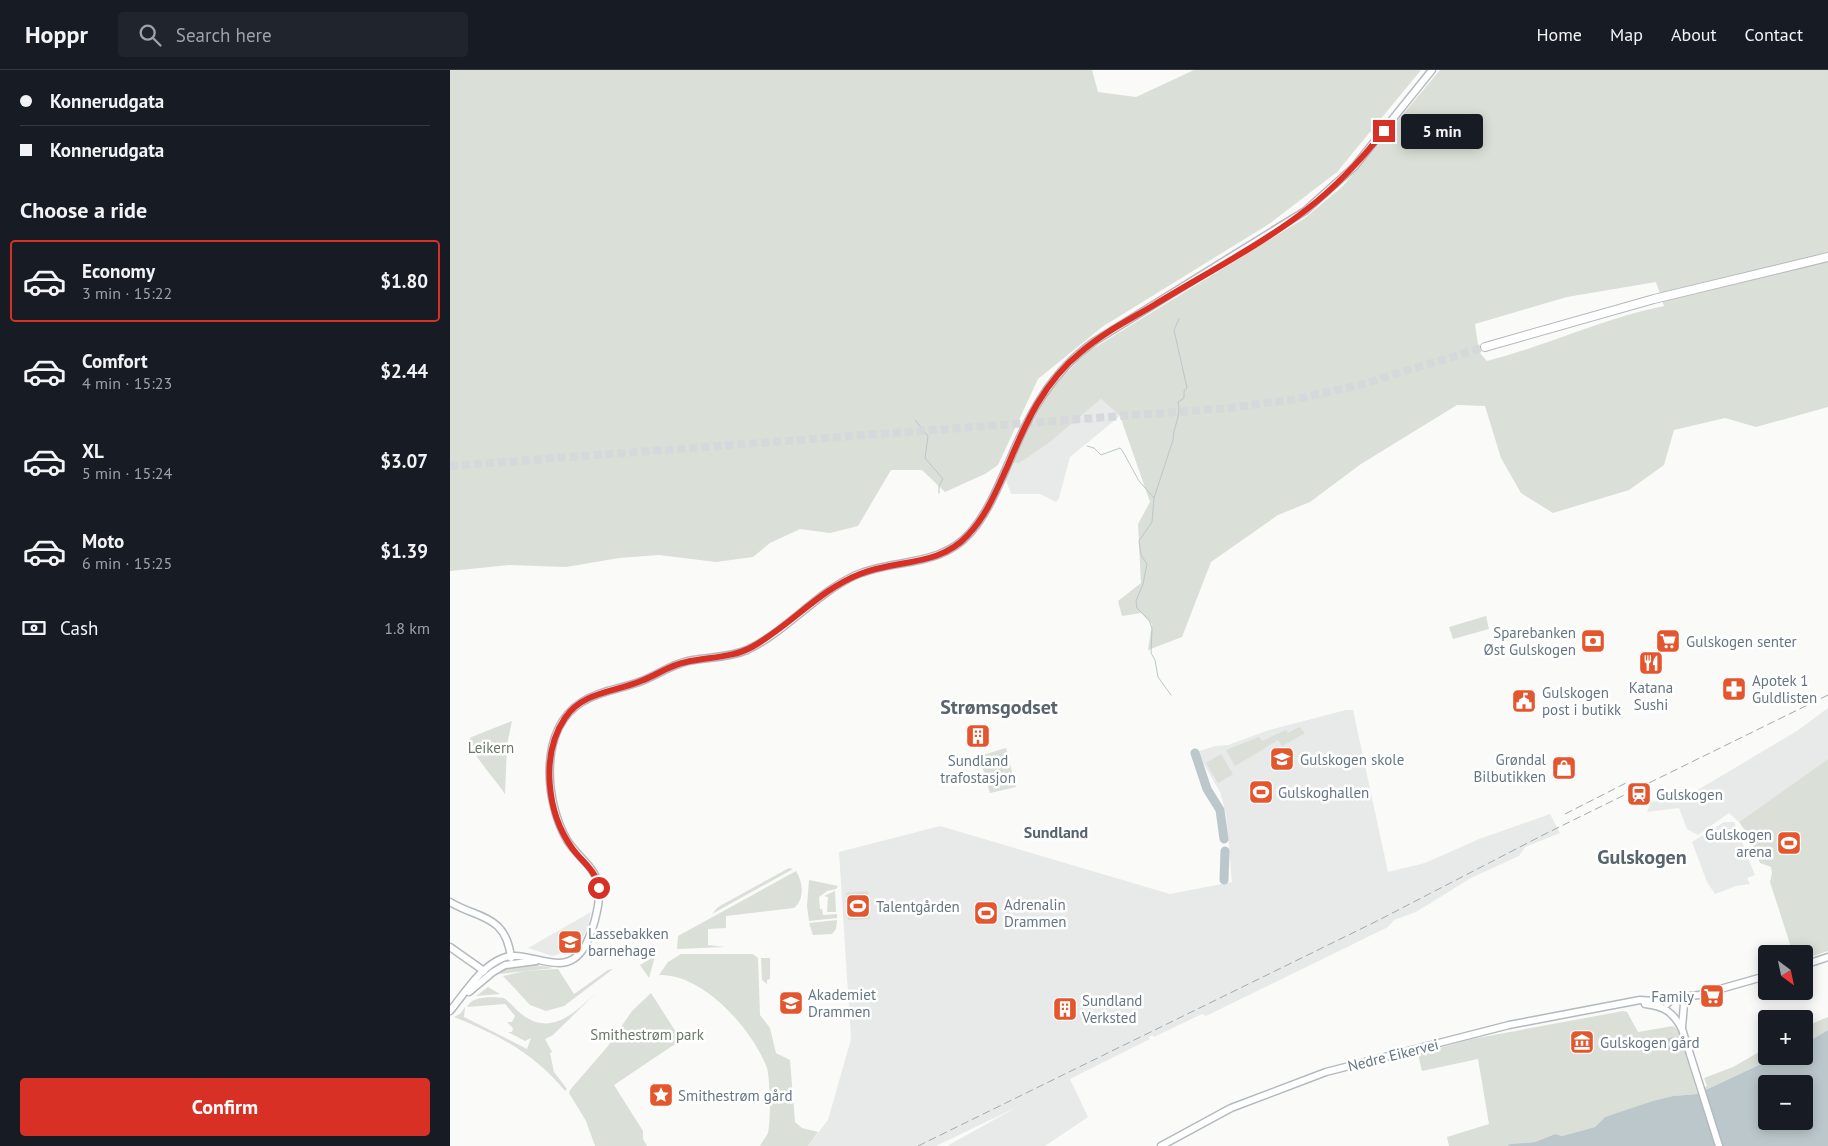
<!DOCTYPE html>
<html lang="en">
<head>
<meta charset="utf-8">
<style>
  :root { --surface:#171b24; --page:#20242c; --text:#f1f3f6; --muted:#9ea1a6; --line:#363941; --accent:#d93025 }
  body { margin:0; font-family:"PT Sans",sans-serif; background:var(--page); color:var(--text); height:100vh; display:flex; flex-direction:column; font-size:19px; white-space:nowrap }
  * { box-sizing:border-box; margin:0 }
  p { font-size:16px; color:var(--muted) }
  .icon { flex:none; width:28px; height:28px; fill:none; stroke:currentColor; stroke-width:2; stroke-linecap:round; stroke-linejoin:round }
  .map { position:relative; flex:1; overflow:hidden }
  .details { display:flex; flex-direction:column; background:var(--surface); width:450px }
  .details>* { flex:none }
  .guide { display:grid; align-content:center; height:110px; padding:0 20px; background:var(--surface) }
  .needle { width:32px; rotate:147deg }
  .tools { position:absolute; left:1308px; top:875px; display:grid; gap:10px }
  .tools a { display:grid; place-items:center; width:55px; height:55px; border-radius:5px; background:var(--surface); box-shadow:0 2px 12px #0003; font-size:25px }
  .end { position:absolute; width:22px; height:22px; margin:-11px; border:6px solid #d93025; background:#fff; box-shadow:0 0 0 2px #fff }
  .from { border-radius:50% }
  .bubble { position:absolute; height:35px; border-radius:5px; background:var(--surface); box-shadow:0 2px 12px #0003; font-size:16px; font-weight:700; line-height:35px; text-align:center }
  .guide b { display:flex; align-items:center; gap:18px; height:48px; font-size:19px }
  .guide b+b { border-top:1px solid var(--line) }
  .guide i { width:12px; height:12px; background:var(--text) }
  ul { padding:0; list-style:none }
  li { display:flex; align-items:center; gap:15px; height:82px; margin:0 10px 8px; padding:0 10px; border:2px solid transparent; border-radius:5px }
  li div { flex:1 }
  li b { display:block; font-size:19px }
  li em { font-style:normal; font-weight:700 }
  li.active { border-color:var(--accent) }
  li>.icon { width:45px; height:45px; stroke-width:1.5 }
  h2 { padding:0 20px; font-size:22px; line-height:60px }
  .pay { display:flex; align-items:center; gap:12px; height:55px; padding:0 20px; font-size:19px }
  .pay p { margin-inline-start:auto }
  .primary-button { display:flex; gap:10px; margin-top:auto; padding:10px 20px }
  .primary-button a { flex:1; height:58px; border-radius:5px; background:var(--accent); color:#fff; font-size:20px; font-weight:700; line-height:58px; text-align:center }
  header { display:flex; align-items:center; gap:30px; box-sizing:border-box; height:70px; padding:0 25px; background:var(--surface); border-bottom:1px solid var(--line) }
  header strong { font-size:24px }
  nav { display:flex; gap:28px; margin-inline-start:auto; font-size:18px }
  .search { width:350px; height:45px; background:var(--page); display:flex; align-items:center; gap:12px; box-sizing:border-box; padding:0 18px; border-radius:5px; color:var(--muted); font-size:19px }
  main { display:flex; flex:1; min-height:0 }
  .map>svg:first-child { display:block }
  .built { fill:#e8e9e9 }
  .green { fill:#dadfd7; fill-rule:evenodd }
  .water { fill:#bbc7cb; fill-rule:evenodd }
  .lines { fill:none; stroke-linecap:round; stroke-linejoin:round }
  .stream { stroke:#bbc7cb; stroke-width:1 }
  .river { stroke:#bbc7cb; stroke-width:9 }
  .highway-tunnel { stroke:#d5d9db; stroke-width:8; stroke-dasharray:8 4; stroke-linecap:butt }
  .secondary-casing { stroke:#b3babf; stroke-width:9 }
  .highway-casing { stroke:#b4b9bd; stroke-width:10 }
  .secondary { stroke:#fff; stroke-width:6 }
  .highway { stroke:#fff; stroke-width:8 }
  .rail { stroke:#a2aab0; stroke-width:1; stroke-dasharray:8 4; stroke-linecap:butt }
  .route { stroke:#d93025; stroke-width:6 }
  .labels { text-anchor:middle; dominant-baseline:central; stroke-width:5; stroke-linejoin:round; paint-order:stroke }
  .poi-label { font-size:15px; fill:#657683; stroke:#fff; text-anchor:start }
  .park-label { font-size:15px; fill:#687a64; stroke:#fff }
  .street-label { font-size:15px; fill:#657683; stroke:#fff }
  .neighbourhood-label { font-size:16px; font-weight:bold; fill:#57646e; stroke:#fff }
  .district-label { font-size:20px; font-weight:bold; fill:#57646e; stroke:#fff }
</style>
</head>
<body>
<header>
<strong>Hoppr</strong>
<div class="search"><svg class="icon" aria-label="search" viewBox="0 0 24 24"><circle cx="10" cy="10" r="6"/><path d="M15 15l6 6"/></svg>Search here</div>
<nav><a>Home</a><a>Map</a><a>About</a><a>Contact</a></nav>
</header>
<main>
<section class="details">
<div class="guide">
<b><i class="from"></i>Konnerudgata</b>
<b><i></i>Konnerudgata</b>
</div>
<h2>Choose a ride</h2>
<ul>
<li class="active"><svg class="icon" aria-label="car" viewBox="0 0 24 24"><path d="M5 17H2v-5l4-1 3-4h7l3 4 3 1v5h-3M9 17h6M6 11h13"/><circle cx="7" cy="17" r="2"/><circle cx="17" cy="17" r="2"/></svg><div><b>Economy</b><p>3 min · 15:22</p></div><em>$1.80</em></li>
<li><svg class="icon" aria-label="car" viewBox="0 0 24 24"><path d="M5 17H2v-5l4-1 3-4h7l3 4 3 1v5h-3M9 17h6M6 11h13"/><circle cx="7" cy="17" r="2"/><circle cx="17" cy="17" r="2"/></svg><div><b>Comfort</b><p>4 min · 15:23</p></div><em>$2.44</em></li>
<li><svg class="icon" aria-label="car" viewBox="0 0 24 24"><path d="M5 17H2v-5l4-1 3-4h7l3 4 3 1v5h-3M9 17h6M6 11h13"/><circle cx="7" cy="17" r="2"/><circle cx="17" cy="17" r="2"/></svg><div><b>XL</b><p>5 min · 15:24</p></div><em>$3.07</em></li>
<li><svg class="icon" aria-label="car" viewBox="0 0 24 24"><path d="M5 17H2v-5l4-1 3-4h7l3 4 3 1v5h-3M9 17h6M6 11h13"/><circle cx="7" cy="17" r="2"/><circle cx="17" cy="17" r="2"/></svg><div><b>Moto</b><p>6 min · 15:25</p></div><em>$1.39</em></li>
</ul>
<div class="pay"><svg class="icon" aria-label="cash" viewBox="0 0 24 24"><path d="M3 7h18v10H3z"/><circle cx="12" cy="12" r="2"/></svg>Cash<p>1.8 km</p></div>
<div class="primary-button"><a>Confirm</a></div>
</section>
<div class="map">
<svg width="1378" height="1076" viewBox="0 0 1378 1076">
  <rect width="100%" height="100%" fill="#fafaf8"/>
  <g class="built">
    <path d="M651,329L670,346L620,387L609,428L606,432L590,424H561L556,410L562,391L568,394L599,373Z"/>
    <path d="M1378,638V689L1289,752L1279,743L1248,765L1237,759L1229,738L1197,742L1201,732L1241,724L1347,661Z"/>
    <path d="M896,640H903L938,802L975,793L1029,769L1100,744L1110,763L1075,777L1069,786L1021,808L966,842L944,850L938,857L756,946L752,944L704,967L702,965L699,967L700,969L620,1009L638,1047L595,1076H497L567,1037L486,1076H358L378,1050L401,969L389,782L490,756L720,824L782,812L776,744L770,722L747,682L765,676L778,675L819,660Z"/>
    <path d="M1274,752H1284L1305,805L1297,808L1300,814L1286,816L1265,824L1257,812L1242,772Z"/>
    <path d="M141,842L137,860L128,875L120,881L102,886L78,878Z"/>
  </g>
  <g class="green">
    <path d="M0,0H642L648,22L686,27L744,0H971L887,102L819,154L652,257L588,309L548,395L535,404L495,422L472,400H441L408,456L380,463L350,459L320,473L303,487L266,492L209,485L169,488L116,497L59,495L0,501Z"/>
    <path d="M990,0H1378V337L1306,357L1275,348L1224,360L1214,395L1179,420L1103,443L1071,423L1051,388L1035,336L1007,335L911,394L860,432L828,445L761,492L732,567L698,580L702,554L691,543L672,546L668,531L691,513L688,454L700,432L670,346L651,329L599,373L568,394L562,391L600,320L636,283L855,148L893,116ZM1206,212L1214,236C1153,248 1097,276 1037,291L1029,282L1025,254L1117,227Z"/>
    <path d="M1036,546L1039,559L1003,569L999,557Z"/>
    <path d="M62,651L57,675L55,724C47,711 17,680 20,668L24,666Z"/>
    <path d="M849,657L855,663L832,676L828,670L785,696L776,680L809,667L812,671L836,660L838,663Z"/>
    <path d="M556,678L566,717L540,723L529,686Z"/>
    <path d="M771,684L783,704L768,713L756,693Z"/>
    <path d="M1378,689V881L1354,889V884H1347L1340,874L1320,812L1322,803L1321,797L1310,793L1299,766L1289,752Z"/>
    <path d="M339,798L343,799L262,844L268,837Z"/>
    <path d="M346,801C353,812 355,829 344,838L276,846V858L258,859V875L275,877L227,879L228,866Z"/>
    <path d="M359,810L388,816L386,819L377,821L369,827L370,839H372L373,845L387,844V848L359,851L357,836Z"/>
    <path d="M385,821L386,842H377L378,827L374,826Z"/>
    <path d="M418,821L420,849L398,850L396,823Z"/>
    <path d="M387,850L386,859L382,864L363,865L359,853Z"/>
    <path d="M231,884H303L308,888L310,945L320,958L326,983L340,990L345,1052L352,1058L368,1062L358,1076H310C312,1072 316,1067 318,1063C321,1051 320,1009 317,998C303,960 253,903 209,905L218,892Z"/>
    <path d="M205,886L199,908L190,895Z"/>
    <path d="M311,888H320V909L317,910V914L312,910Z"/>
    <path d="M80,894L104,898L50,904L54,898Z"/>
    <path d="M108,899L124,924L158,900L163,899L114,936L96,941L80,935L53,906L75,901Z"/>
    <path d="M38,917L50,924L26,926Z"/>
    <path d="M146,923L103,965L95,969L102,982L100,983L104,1002L117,1019L115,1021C85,984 47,964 4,947L10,944L15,937L14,947L77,979L81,968L75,971L58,962H62L63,958L57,952H62L65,946L55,934L17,937C22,925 43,927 54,928C61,933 67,941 74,946C103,966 126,941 146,923Z"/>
    <path d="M201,923L231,970L164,1015L193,1061V1069L197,1076H145L136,1051L119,1023L120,1020L158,976L182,941Z"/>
    <path d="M1173,941L1177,942L1188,962L1223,956L1228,960L1247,1022L1257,1016L1254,1008L1283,997L1316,978V986H1328L1247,1024L1223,1026L1155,1047L1145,1057L1112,1066L1105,1064L1085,1072L1060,1074L1057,1076H999L997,1067L1039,1054L1028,989L972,1001L968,984L1022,969Z"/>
    <path d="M1378,947V960L1354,974V962L1360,960L1361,954Z"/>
  </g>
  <g class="water">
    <path d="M1378,960V1076H1057L1060,1074L1085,1072L1105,1064L1112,1066L1145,1057L1155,1047L1203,1031L1223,1026L1247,1024L1328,986H1354V974ZM1316,1014H1354V1051H1316Z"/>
    <path d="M1223,967L1226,971L1225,978L1222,980L1211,978L1209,972L1156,979L1211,971Z"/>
  </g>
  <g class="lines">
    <g class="stream">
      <path d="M465,350L478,366L475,388L493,409L489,416V423"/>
      <path d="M637,376L644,378L651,385L670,378L672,380L689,411L704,428L702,452L689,471L691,485L697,494L693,514L686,531L687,538L699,550L702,558L701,583L705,590L708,607L721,625"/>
      <path d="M704,428L723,370C723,357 732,344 728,332L734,328V321L737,318L724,260L729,249"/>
    </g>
    <g class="river">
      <path d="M745,683L757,719L770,740L774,769"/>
      <path d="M774,810L775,781"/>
    </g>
    <path class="highway-tunnel" d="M0,396L779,338L846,329L906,316L1035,277"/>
    <defs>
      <g id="secondary">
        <path d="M0,832C28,849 56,844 61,888"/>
        <path d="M0,877L34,901"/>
        <path d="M1354,895L1378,887"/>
        <path d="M19,922L43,902L55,895L86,891"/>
        <path d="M1230,928L1234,934L1232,957"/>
        <path d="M1195,934C1214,936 1223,942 1232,959L1269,1076"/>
        <path d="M1217,934L1222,928L1249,925L1316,906"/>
        <path d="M0,941C15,923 30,897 53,888C80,877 117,915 137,872C144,857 152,829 148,813C144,796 126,785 117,770C95,732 88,659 132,632C149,621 170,619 189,612C206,606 220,595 238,591C257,587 278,588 297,580C337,561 366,523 406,505C445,488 490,498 521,462C538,442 548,417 559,392C579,344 601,302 645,271L855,141L904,97L982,0"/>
        <path d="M711,1076L781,1038L876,1002L1059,955L1190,930L1218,932"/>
      </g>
      <path id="highway" d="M1035,277L1204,229L1378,187"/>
    </defs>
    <use href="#secondary" class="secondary-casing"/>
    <use href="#highway" class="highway-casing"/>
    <use href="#secondary" class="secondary"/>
    <use href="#highway" class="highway"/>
    <g class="rail">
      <path d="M1115,744L1176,713"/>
      <path d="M468,1076L925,852L1095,764L1378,625"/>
    </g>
  </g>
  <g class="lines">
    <path class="route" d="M149,818C146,800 132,792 122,778C97,743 90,685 115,648C132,622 165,622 191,611C207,605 220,595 236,592C258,587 282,588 302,577C340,556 369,520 410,504C447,489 489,497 518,465C537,445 547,419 558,395C576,352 594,312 631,282C653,263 679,250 704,235C753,205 811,175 856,140C886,117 911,90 934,61"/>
  </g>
  <defs>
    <symbol id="bank-square" viewBox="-11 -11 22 22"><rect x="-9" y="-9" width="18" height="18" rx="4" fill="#e4572e" stroke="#fff"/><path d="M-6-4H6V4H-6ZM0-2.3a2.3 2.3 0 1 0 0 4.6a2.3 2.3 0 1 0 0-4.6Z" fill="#fff"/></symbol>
    <symbol id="supermarket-square" viewBox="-11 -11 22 22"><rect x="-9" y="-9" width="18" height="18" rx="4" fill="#e4572e" stroke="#fff"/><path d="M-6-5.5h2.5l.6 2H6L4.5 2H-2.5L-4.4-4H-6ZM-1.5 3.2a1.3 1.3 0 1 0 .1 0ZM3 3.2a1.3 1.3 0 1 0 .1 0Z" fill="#fff"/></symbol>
    <symbol id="restaurant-square" viewBox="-11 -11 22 22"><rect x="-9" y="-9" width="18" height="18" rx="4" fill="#e4572e" stroke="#fff"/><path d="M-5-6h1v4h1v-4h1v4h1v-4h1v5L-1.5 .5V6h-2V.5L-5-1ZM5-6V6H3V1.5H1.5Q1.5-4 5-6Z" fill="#fff"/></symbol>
    <symbol id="pharmacy-square" viewBox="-11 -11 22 22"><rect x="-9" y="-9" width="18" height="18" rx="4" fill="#e4572e" stroke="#fff"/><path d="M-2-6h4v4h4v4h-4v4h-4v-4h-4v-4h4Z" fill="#fff"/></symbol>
    <symbol id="civic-square" viewBox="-11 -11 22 22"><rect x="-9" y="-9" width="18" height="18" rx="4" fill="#e4572e" stroke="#fff"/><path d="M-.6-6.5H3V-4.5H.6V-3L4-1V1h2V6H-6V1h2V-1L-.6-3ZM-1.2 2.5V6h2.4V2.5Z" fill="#fff"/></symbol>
    <symbol id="building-square" viewBox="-11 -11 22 22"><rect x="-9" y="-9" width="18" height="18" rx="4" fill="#e4572e" stroke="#fff"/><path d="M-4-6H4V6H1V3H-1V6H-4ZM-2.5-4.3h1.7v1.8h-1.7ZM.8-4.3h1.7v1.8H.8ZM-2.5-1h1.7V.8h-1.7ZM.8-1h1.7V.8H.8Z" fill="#fff"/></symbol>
    <symbol id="school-square" viewBox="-11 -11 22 22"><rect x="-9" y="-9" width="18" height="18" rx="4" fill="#e4572e" stroke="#fff"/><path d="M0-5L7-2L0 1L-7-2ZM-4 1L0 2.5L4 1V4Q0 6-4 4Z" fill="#fff"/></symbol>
    <symbol id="shop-square" viewBox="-11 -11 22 22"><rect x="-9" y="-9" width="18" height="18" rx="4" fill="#e4572e" stroke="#fff"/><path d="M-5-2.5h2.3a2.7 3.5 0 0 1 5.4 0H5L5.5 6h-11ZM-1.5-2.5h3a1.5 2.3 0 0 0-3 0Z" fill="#fff"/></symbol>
    <symbol id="stadium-square" viewBox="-11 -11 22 22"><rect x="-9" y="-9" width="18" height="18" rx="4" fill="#e4572e" stroke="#fff"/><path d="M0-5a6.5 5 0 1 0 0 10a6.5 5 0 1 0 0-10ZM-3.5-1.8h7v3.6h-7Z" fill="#fff"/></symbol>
    <symbol id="station-square" viewBox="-11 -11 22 22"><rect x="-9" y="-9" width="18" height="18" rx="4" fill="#e4572e" stroke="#fff"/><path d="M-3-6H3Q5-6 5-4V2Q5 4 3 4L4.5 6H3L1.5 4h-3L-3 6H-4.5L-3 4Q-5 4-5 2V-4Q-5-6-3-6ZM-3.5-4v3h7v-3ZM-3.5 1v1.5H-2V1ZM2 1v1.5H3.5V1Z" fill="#fff"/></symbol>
    <symbol id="museum-square" viewBox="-11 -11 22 22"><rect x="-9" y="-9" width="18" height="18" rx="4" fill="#e4572e" stroke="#fff"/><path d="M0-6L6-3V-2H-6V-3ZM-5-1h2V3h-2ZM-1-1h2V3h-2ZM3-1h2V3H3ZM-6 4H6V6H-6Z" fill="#fff"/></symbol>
    <symbol id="sight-square" viewBox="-11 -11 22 22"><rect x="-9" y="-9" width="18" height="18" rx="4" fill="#e4572e" stroke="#fff"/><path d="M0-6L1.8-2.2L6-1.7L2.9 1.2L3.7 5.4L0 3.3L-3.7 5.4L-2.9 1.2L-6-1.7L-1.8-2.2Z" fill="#fff"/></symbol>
  </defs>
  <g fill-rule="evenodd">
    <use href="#bank-square" x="1129" y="557" width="28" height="28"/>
    <use href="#supermarket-square" x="1204" y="557" width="28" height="28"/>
    <use href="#restaurant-square" x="1187" y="579" width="28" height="28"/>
    <use href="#pharmacy-square" x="1270" y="605" width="28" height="28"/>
    <use href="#civic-square" x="1060" y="617" width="28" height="28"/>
    <use href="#building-square" x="514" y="652" width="28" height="28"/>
    <use href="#school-square" x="818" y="675" width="28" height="28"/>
    <use href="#shop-square" x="1100" y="684" width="28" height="28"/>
    <use href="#stadium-square" x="797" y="708" width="28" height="28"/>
    <use href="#station-square" x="1175" y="710" width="28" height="28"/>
    <use href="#stadium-square" x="1325" y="759" width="28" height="28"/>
    <use href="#stadium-square" x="394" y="822" width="28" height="28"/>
    <use href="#stadium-square" x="522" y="829" width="28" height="28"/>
    <use href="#school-square" x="106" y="858" width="28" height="28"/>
    <use href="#supermarket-square" x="1248" y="912" width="28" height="28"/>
    <use href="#school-square" x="327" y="919" width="28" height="28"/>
    <use href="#building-square" x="601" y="925" width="28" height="28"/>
    <use href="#museum-square" x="1118" y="958" width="28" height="28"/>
    <use href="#sight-square" x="197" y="1011" width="28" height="28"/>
  </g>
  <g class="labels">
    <g class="poi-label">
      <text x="1126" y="562" text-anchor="end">Sparebanken<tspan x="1126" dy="17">Øst Gulskogen</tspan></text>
      <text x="1236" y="571">Gulskogen senter</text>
      <text x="1302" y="610">Apotek 1<tspan x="1302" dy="17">Guldlisten</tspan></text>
      <text x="1201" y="617" text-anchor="middle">Katana<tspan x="1201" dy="17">Sushi</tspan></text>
      <text x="1092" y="622">Gulskogen<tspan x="1092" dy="17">post i butikk</tspan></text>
      <text x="850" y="689">Gulskogen skole</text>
      <text x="1096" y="689" text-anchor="end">Grøndal<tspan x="1096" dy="17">Bilbutikken</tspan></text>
      <text x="528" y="690" text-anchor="middle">Sundland<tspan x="528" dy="17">trafostasjon</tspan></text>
      <text x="828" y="722">Gulskoghallen</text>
      <text x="1206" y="724">Gulskogen</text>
      <text x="1322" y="764" text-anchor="end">Gulskogen<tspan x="1322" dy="17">arena</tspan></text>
      <text x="554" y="834">Adrenalin<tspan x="554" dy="17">Drammen</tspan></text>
      <text x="426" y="836">Talentgården</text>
      <text x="138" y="863">Lassebakken<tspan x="138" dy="17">barnehage</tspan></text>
      <text x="358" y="924">Akademiet<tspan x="358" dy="17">Drammen</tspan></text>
      <text x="1244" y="926" text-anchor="end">Family</text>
      <text x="632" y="930">Sundland<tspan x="632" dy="17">Verksted</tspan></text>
      <text x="1150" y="972">Gulskogen gård</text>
      <text x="228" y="1025">Smithestrøm gård</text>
    </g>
    <g class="park-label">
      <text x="41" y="677">Leikern</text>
      <text x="197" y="964">Smithestrøm park</text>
    </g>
    <g class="street-label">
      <text transform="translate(943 985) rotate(-14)">Nedre Eikervei</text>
    </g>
    <g class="neighbourhood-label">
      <text x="606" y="762">Sundland</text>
    </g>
    <g class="district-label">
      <text x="549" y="637">Strømsgodset</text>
      <text x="1192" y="787">Gulskogen</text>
    </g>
  </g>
</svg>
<div class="tools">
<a><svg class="needle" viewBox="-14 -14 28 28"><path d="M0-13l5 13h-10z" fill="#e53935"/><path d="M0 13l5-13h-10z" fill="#9ea1a6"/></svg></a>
<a>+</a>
<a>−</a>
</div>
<i class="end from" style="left:149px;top:818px"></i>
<i class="end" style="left:934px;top:61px"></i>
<div class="bubble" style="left:951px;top:44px;width:82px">5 min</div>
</div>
</main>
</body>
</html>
